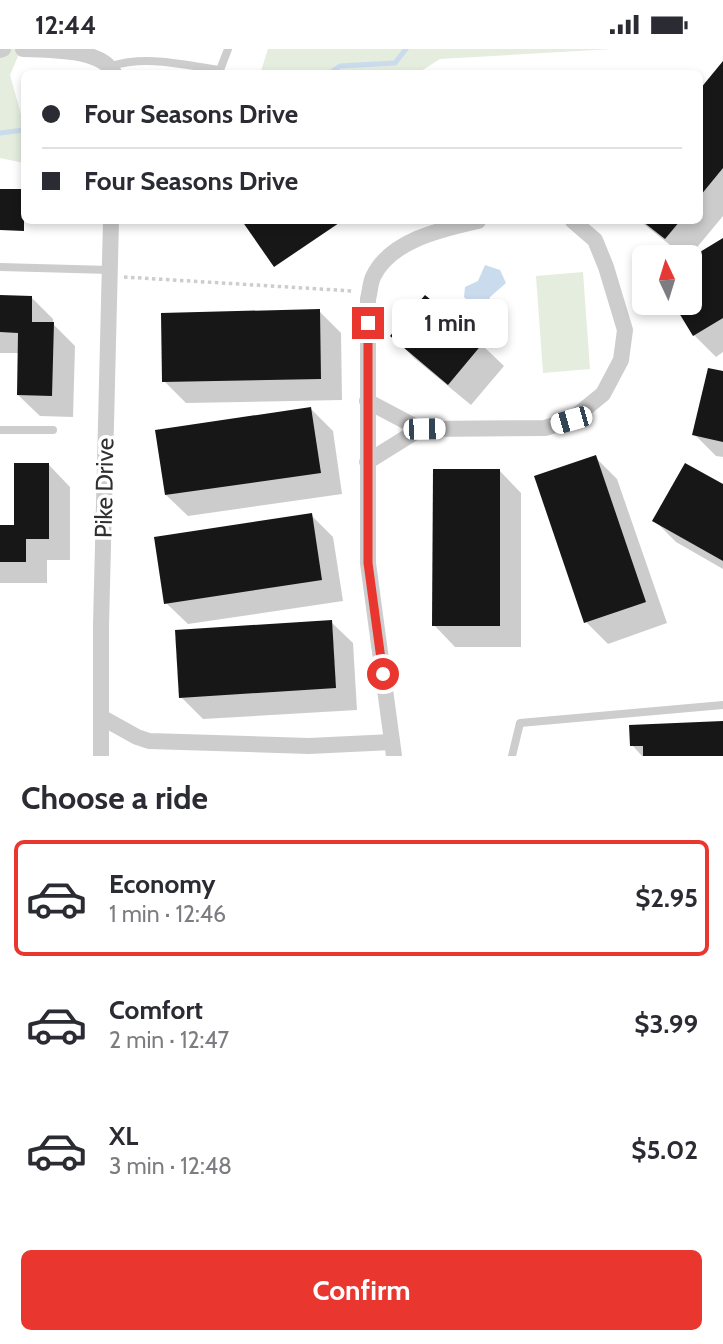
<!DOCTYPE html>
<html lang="en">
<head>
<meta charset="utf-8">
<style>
  :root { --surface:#fff; --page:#f7f7f7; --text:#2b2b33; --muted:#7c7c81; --line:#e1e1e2; --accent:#e9372f }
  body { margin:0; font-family:Cabin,sans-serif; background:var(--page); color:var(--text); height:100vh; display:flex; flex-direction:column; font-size:26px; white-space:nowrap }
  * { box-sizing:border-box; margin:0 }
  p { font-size:23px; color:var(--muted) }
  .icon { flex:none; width:38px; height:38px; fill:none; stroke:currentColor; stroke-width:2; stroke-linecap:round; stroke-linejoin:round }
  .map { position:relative; height:707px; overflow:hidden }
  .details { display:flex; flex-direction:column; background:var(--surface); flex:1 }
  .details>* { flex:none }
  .hud { position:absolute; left:21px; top:21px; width:682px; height:154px; border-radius:10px; box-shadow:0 4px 10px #0003; display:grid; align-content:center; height:154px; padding:0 21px; background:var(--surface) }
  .needle { width:46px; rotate:356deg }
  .buttons { position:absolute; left:632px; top:196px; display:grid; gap:14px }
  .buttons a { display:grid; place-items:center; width:70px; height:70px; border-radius:10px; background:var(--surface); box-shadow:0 4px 10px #0003; font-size:35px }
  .end { position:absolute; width:32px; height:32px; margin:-16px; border:9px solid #e9372f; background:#fff; box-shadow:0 0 0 4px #fff }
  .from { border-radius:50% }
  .bubble { position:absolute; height:49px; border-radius:10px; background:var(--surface); box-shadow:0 4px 10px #0003; font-size:23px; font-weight:700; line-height:49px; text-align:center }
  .car { position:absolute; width:21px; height:42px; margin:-21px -10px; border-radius:9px; box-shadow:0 0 5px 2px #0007; background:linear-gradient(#fff 24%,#345 0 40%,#fff 0 76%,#345 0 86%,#fff 0) }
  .hud b { display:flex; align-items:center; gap:24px; height:66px; font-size:26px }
  .hud b+b { border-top:2px solid var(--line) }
  .hud i { width:18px; height:18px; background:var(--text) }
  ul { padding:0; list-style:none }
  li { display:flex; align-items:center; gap:21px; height:116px; margin:0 14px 10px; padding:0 7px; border:4px solid transparent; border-radius:10px }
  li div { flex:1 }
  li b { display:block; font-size:26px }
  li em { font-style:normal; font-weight:700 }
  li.on { border-color:var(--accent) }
  li>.icon { width:63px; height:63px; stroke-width:1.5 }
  h2 { padding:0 21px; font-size:32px; line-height:84px }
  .button { display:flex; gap:14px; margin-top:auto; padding:14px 21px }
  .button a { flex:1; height:80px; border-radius:10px; background:var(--accent); color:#fff; font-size:28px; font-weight:700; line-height:80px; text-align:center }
  .status { display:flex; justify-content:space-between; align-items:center; height:49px; padding:0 35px; background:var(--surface); direction:ltr }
  .status svg { height:19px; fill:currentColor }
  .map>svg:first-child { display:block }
  .green { fill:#e4edde }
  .water { fill:#c9dbed }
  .shadow { fill:#0003 }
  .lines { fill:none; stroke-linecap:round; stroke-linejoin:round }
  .stream { stroke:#c9dbed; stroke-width:5 }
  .building { fill:#171717 }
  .path { stroke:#cdcdcd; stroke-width:3.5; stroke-dasharray:3.5 3.5; stroke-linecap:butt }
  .lane { stroke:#cdcdcd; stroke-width:8 }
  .street { stroke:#cdcdcd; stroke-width:16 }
  .route { stroke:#e9372f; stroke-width:9 }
  .labels { text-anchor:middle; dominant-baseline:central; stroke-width:7; stroke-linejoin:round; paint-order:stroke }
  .street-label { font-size:24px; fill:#303030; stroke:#fff }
</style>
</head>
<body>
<div class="status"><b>12:44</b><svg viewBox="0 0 49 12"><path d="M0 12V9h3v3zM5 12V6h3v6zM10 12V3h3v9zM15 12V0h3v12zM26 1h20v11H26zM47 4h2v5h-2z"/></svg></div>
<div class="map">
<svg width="723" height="707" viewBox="0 0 723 707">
  <rect width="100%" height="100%" fill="#fff"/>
  <g class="green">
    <path d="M0,0H21L10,26L24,76V114L0,109Z"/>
    <path d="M268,0H612L440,10L418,24H243L261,22Z"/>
    <path d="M583,223L590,320L543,324L536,227Z"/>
  </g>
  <path class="water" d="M485,216L500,221L506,234L490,248L487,260L478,262L464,248L465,238L478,232Z"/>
  <g class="shadow">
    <path d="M723,15V167L689,208H685L640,172H700V43Z"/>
    <path d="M723,191V303L716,308L694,286L675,254H690V211Z"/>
    <path d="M0,248H31L53,270V275L75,297L73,368L40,367L18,346L19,304H0Z"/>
    <path d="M426,248L482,296L504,317L471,356L414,309L393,287Z"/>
    <path d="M319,262L341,284L342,351L186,354L164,332Z"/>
    <path d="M723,324V408L716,407L694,385Z"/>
    <path d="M311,360L333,382L342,445L188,467L166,446Z"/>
    <path d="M595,408L617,430L667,574L608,595L586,573Z"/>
    <path d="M49,416L70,438V511H47V534H0V478H15Z"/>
    <path d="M500,422L521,444V598H455L434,576Z"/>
    <path d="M723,437V520L676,493L654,471Z"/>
    <path d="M311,466L333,488L343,552L188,575L166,554Z"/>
    <path d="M331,573L353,594L357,661L203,670L181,648Z"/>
    <path d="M723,674V707H642L632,696Z"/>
  </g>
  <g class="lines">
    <g class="stream">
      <path d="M330,24L340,17L395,14L406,0"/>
      <path d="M0,84L24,81"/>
    </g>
  </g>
  <g class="building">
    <path d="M723,12V119L700,147V40Z"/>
    <path d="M0,140H24V182L0,181Z"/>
    <path d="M242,172H342L274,218Z"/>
    <path d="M642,172H680L665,190Z"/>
    <path d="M723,189V269L693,287L673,254H690V209Z"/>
    <path d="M0,246L32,247V273H54L52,347L17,346L18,284L0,283Z"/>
    <path d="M425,246L483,294L448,336L390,287Z"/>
    <path d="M320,260L321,330L162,333L161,264Z"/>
    <path d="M708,319L723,322V393L692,386Z"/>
    <path d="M311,358L321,424L165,446L155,381Z"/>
    <path d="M596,406L646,553L584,574L534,427Z"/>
    <path d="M14,414H49V490H26V513H0V476H14Z"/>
    <path d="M685,414L723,435V512L652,472Z"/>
    <path d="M433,420H500V577H432Z"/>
    <path d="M312,464L322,531L164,555L154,488Z"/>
    <path d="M332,571L336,639L179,649L175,581Z"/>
    <path d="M723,672V707H643V697H630L629,676Z"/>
  </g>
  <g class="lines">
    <path class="path" d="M124,228L353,242"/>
    <g class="lane">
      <path d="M111,17C147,6 183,16 220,21L228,0"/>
      <path d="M0,218L110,221"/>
      <path d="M0,381H53"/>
      <path d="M512,707L520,674L723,656"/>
    </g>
    <g class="street">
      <path d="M23,0C52,1 101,0 114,24"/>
      <path d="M0,1L3,0"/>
      <path d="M367,352L420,380L545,379L571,371L603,345L621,311L625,281L606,218L595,191L573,172"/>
      <path d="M367,413L420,380"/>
      <path d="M101,668L137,688L149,692L309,697L392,693"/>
      <path d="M101,707V577L111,172"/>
      <path d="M394,707L368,514V250C370,243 370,235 373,228C390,191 443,180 478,172"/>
    </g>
  </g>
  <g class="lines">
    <path class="route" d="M368,274V514L383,625"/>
  </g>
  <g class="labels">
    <g class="street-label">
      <text transform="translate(104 439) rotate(-89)">Pike Drive</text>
    </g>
  </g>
</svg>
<div class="buttons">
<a><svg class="needle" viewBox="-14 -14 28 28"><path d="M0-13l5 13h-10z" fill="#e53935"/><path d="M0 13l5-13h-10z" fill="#7c7c81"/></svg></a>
</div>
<i class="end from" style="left:383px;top:625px"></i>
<i class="end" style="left:368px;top:274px"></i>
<div class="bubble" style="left:392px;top:250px;width:116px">1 min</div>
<i class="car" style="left:571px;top:371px;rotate:254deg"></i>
<i class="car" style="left:424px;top:380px;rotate:89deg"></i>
<div class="hud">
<b><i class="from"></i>Four Seasons Drive</b>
<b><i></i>Four Seasons Drive</b>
</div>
</div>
<section class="details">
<h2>Choose a ride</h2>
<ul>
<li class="on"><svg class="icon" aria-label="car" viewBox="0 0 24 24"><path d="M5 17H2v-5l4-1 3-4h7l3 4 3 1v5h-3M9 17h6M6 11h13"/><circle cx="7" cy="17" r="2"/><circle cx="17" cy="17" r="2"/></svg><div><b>Economy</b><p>1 min · 12:46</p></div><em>$2.95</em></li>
<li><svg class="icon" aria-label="car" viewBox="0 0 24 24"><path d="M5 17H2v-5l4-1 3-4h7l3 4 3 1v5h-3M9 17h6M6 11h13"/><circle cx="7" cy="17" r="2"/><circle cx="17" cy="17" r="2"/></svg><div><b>Comfort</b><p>2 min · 12:47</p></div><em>$3.99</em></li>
<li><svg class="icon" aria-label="car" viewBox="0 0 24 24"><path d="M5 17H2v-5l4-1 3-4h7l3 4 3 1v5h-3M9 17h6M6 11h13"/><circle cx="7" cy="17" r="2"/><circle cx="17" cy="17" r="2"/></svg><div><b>XL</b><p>3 min · 12:48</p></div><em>$5.02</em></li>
</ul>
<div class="button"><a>Confirm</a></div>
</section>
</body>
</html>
